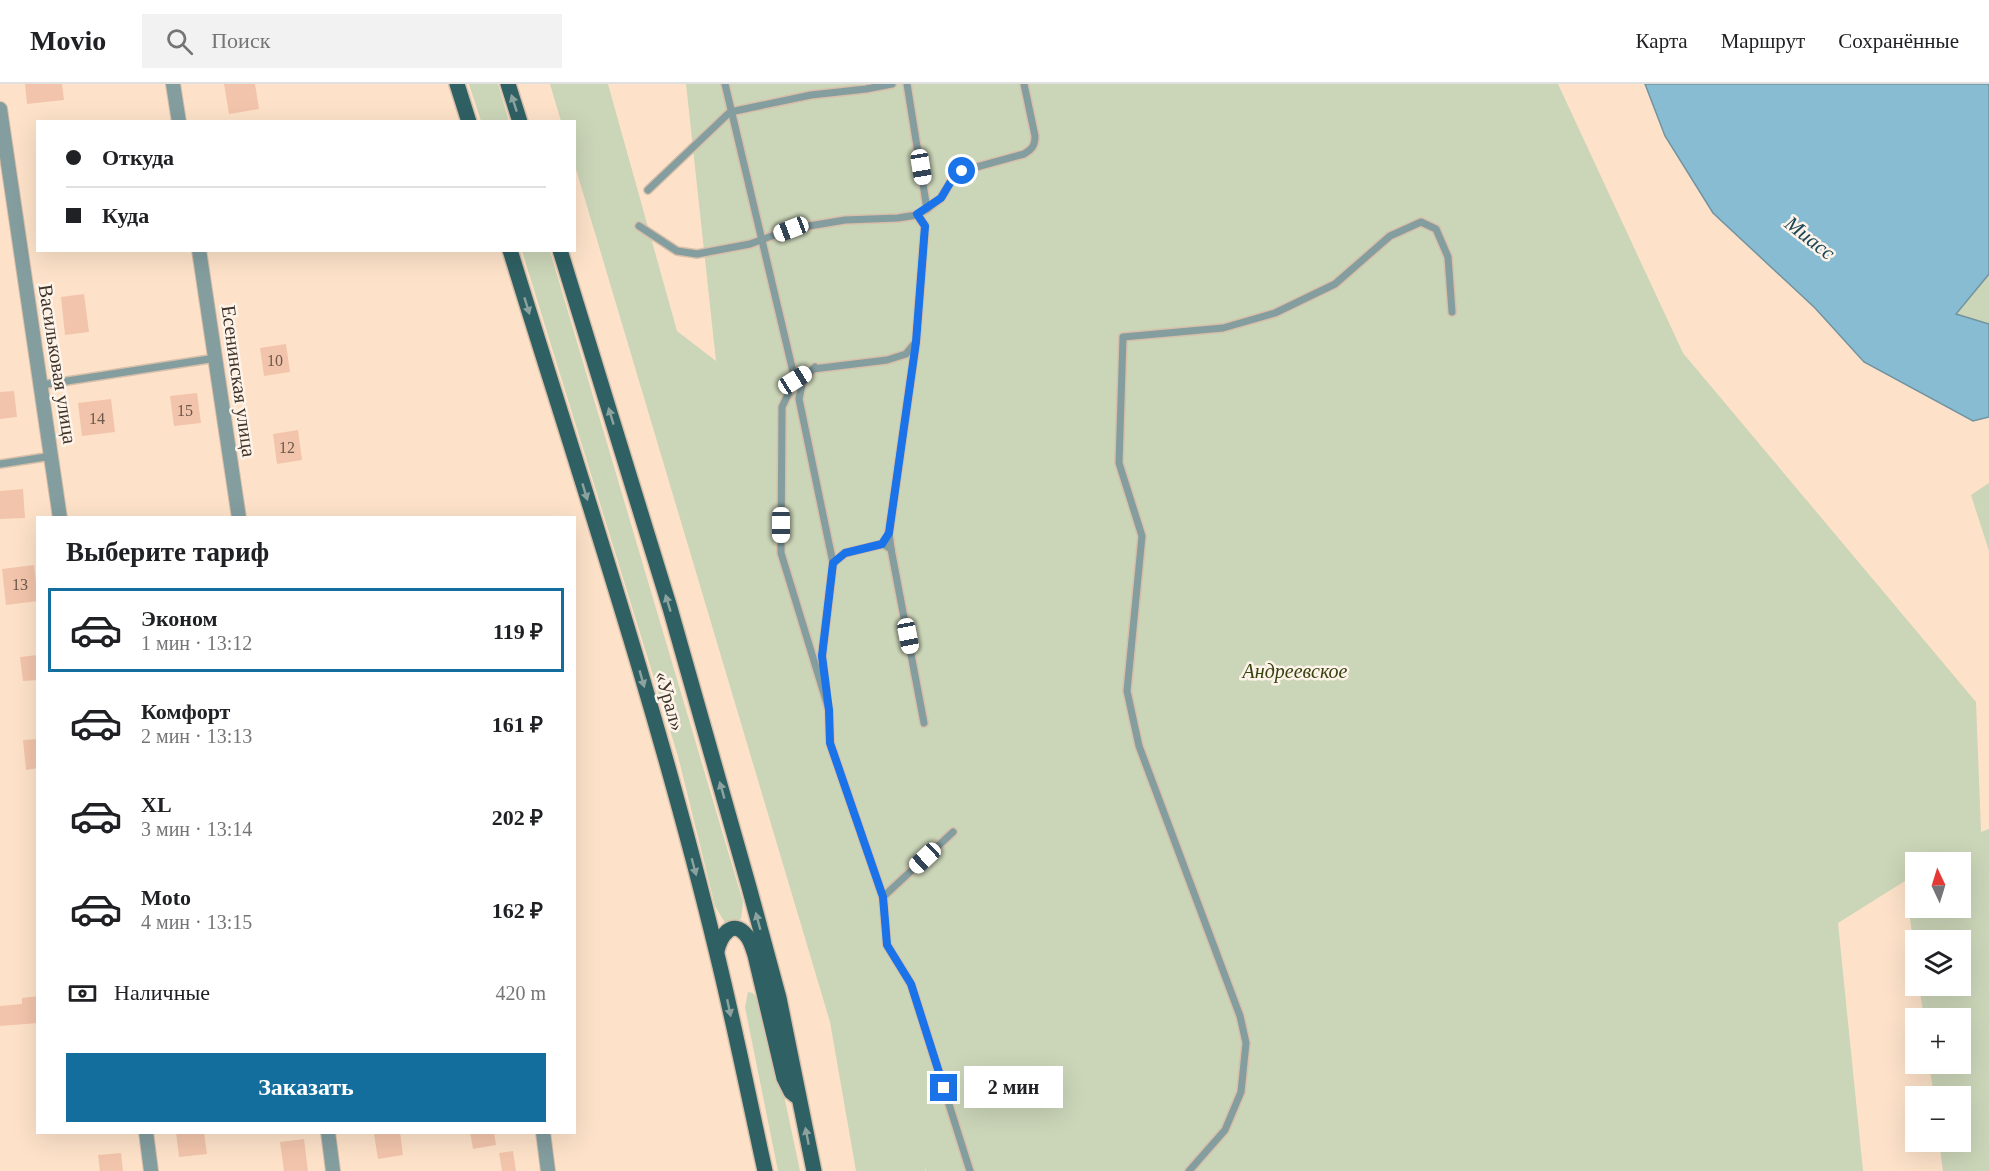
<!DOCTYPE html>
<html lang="ru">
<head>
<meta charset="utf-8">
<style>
  :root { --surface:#fff; --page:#f2f2f2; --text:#202124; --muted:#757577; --line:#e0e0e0; --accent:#136e9d }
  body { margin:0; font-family:Georgia,serif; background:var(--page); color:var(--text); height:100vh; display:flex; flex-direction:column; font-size:22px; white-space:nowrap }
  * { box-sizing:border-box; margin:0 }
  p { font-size:20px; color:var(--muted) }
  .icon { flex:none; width:33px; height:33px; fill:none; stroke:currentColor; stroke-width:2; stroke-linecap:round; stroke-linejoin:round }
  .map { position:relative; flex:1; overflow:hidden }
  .details { position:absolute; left:36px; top:432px; width:540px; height:618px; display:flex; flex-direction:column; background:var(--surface); border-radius:0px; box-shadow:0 6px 24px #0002 }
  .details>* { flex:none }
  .banner { position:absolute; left:36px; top:36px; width:540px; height:132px; border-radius:0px; box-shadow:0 6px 24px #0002; display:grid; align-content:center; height:132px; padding:0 30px; background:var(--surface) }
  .needle { width:39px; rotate:356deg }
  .buttons { position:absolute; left:1905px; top:768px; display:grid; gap:12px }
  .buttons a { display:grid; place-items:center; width:66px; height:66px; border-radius:0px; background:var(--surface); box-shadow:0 6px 24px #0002; font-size:30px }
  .end { position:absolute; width:27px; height:27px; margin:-14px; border:8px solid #1a73e8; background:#fff; box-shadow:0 0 0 3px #fff }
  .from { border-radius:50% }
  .bubble { position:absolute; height:42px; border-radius:0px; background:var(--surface); box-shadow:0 6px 24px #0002; font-size:20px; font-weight:600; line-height:42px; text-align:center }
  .car { position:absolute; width:18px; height:36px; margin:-18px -9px; border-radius:8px; box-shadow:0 0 4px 2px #0007; background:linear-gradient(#fff 24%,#345 0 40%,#fff 0 76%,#345 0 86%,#fff 0) }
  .banner b { display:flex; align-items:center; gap:21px; height:57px; font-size:22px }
  .banner b+b { border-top:2px solid var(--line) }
  .banner i { width:15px; height:15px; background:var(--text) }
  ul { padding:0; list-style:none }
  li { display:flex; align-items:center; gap:18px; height:84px; margin:0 12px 9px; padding:0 18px; border:3px solid transparent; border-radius:0px }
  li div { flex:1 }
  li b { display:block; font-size:22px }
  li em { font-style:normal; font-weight:600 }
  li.selected { border-color:var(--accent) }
  li>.icon { width:54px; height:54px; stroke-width:1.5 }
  h2 { padding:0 30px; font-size:27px; line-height:72px }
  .pay { display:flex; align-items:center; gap:15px; height:66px; padding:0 30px; font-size:22px }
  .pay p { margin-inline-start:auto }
  .button { display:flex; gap:12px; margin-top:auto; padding:12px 30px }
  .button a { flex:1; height:69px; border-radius:0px; background:var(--accent); color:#fff; font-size:24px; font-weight:600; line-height:69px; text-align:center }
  header { display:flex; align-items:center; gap:36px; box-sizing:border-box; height:84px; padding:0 30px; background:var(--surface); border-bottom:2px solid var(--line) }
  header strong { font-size:28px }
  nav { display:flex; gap:33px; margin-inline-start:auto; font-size:21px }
  .search { width:420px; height:54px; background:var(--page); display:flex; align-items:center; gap:15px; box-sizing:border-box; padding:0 21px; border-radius:0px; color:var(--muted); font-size:22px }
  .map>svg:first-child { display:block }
  .green { fill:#cbd5b8; fill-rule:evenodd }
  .water { fill:#88bcd2; stroke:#7293a0; stroke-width:1.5 }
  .building { fill:#f2c4ab }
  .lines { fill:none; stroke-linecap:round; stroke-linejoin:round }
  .service-casing { stroke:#d7bfa9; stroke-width:10 }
  .minor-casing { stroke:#d7bfa9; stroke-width:16 }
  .primary-casing { stroke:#d7bfa9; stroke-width:18 }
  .service { stroke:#849d9f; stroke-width:7 }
  .minor { stroke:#849d9f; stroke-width:14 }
  .primary { stroke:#2f6063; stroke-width:15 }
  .oneway { fill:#8ca29f }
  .route { stroke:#1a73e8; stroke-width:8 }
  .labels { text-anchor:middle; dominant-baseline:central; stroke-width:5; stroke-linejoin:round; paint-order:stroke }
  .number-label { font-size:16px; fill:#6b584a }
  .street-label { font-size:20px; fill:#3e342a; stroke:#fef3e9 }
  .park-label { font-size:20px; font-style:italic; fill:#36420f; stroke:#fef3e9 }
  .water-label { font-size:21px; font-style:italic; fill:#1a4657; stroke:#fef3e9 }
</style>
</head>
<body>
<header>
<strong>Movio</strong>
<div class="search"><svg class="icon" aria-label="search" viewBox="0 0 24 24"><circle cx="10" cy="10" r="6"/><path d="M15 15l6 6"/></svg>Поиск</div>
<nav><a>Карта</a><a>Маршрут</a><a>Сохранённые</a></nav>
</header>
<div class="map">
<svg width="1989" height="1087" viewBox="0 0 1989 1087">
  <rect width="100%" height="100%" fill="#fde2c9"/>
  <g class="green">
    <path d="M469,0H498L509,37H481Z"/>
    <path d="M550,0H608L677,247L716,277L686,0H1558L1683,269L1976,618L1981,748L1989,745V1087H1943L1939,1058H1960V1012H1934L1929,980H1960V934H1924L1919,902H1960V856H1916L1915,872L1905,797L1838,839L1863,1087H926L925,1083V1087H856L830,938L575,82L574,38L561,37ZM1916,778H1960V824H1916Z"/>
    <path d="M522,167H550L743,818L741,835L733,840L725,839L715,822L678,672Z"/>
    <path d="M1989,190V240L1955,230Z"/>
    <path d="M1989,399V467L1971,411Z"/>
    <path d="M748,908L753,909L758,916L775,969L800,1087H778L745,923Z"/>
  </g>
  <path class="water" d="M1645,0H1989V190L1956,230L1989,240V333L1973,337L1864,278L1815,224L1713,129L1665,52Z"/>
  <g class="building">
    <path d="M25,0H62L64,16L27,20Z"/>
    <path d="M224,0H255L259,25L229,30Z"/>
    <path d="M84,210L89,248L65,251L61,213Z"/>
    <path d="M286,260L290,288L264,292L260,264Z"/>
    <path d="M14,307L17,333L0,335V308Z"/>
    <path d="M197,309L201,339L174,342L170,312Z"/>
    <path d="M111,315L115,348L82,352L78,319Z"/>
    <path d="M298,346L302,376L277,380L273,350Z"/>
    <path d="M23,405L25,434L0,435V407Z"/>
    <path d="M34,481L38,517L6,521L2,485Z"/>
    <path d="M38,571V596L23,597L20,573Z"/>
    <path d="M38,655V684L26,686L23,656Z"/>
    <path d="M38,912V939L0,942V922L22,920V914Z"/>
    <path d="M176,1048H204L207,1070L179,1073Z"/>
    <path d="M400,1048L403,1071L378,1075L374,1050Z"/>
    <path d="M470,1048H494L496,1061L473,1065Z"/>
    <path d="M304,1055L308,1087H284L280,1058Z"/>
    <path d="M513,1067L516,1087H502L499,1069Z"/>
    <path d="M121,1069L123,1087H100L98,1071Z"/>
  </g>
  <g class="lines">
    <defs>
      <g id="service">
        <path d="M725,0L795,296L782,323L781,469L829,626L830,659L883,813L887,861L911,900L970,1087"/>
        <path d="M907,0L927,125"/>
        <path d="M648,106L730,28L811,11L866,5L892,0"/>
        <path d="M639,142L677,167L697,170L750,160L791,145L845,136L898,134L917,131L927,125L941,114L953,94L962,87L1024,70C1032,65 1035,62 1035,52L1024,0"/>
        <path d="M815,283L803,296L799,315L833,479L822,572L826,606"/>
        <path d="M813,285L887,276L906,270L915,259"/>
        <path d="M41,301L216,274"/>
        <path d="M0,380L52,372"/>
        <path d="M883,460L891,465L924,639"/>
        <path d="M891,465L889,449L916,258L925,142L917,131"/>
        <path d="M833,479L845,469L883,460L884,457"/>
        <path d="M883,813L953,748"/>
        <path d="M1189,1087L1225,1046L1241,1008L1246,959L1240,932L1139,662L1127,607L1142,452L1119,379L1123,253L1223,244L1275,229L1335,200L1390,152L1421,138L1436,145L1448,173L1452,228"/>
      </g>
      <g id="minor">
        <path d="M173,0L179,38"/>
        <path d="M0,25L60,434"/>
        <path d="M199,166L239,434"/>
        <path d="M146,1048L151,1087"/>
        <path d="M328,1048L333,1087"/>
        <path d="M543,1048L548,1087"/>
      </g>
      <g id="primary">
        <path d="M457,0L469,38"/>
        <path d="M508,0L520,38"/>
        <path d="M510,166C582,399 659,630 716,866C734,939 749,1014 765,1087"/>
        <path d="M560,166L670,524L749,803L779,914L814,1087"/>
        <path d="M717,867C720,853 732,833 747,852C751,857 753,865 755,871L784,994L791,1008L796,1012"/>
      </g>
    </defs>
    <use href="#service" class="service-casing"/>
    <use href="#minor" class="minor-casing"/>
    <use href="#primary" class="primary-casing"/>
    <use href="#service" class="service"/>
    <use href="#minor" class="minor"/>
    <use href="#primary" class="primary"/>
  </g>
  <defs><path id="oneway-solid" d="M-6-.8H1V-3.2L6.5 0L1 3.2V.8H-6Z" transform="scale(1.5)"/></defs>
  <g class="oneway">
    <use href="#oneway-solid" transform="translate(514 19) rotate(-108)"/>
    <use href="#oneway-solid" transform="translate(527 222) rotate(73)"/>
    <use href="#oneway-solid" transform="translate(611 332) rotate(-107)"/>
    <use href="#oneway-solid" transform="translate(585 408) rotate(73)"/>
    <use href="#oneway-solid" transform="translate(668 519) rotate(-107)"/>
    <use href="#oneway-solid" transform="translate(642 595) rotate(74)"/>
    <use href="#oneway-solid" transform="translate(722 706) rotate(-106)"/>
    <use href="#oneway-solid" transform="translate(694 783) rotate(75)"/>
    <use href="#oneway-solid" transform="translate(758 837) rotate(-105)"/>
    <use href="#oneway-solid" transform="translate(729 924) rotate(78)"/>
    <use href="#oneway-solid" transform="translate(807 1052) rotate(-101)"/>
  </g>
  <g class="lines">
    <path class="route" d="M944,1004L911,900L887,861L883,813L830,659L829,626L822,572L833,479L845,469L882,460L889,449L916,258L925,142L917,130L941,114L953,94L962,87"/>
  </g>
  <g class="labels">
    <g class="number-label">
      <text x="275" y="276">10</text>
      <text x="185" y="326">15</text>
      <text x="97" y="334">14</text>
      <text x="287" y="363">12</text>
      <text x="20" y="500">13</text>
    </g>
    <g class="street-label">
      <text transform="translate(58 280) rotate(81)">Васильковая улица</text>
      <text transform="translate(239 297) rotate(82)">Есенинская улица</text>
      <text transform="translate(670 617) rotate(74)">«Урал»</text>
    </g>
    <g class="park-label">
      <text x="1295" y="587">Андреевское</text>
    </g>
    <g class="water-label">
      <text transform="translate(1810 154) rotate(38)">Миасс</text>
    </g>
  </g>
</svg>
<div class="buttons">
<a><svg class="needle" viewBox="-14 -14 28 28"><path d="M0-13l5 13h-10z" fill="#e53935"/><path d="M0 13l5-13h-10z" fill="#757577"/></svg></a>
<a><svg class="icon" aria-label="layers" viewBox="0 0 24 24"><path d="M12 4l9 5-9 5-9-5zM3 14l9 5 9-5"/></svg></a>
<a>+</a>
<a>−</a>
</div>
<i class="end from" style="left:962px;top:87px"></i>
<i class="end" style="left:944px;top:1004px"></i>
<div class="bubble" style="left:964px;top:982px;width:99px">2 мин</div>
<i class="car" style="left:921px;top:83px;rotate:171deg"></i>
<i class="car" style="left:791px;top:145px;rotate:249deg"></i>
<i class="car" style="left:795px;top:296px;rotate:58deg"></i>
<i class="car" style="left:781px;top:441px;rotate:180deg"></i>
<i class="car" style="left:908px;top:552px;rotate:169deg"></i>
<i class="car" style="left:925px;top:774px;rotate:227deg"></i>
<div class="banner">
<b><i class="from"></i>Откуда</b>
<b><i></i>Куда</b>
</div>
<section class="details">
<h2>Выберите тариф</h2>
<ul>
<li class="selected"><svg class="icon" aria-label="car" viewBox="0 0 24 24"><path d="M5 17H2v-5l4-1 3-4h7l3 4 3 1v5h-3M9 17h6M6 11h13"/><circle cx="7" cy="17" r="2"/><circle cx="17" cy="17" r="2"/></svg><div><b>Эконом</b><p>1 мин · 13:12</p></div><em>119 ₽</em></li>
<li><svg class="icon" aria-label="car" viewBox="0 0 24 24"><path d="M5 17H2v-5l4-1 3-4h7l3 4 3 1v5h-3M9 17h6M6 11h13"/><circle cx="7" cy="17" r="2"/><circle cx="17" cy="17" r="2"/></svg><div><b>Комфорт</b><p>2 мин · 13:13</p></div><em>161 ₽</em></li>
<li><svg class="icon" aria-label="car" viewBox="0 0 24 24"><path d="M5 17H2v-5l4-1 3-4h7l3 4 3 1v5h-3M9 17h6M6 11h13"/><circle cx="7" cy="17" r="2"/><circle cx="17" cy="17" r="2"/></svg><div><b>XL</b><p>3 мин · 13:14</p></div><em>202 ₽</em></li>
<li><svg class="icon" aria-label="car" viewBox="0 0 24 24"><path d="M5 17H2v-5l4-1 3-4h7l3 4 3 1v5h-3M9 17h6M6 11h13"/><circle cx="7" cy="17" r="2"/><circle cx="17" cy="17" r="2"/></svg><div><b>Moto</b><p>4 мин · 13:15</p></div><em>162 ₽</em></li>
</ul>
<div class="pay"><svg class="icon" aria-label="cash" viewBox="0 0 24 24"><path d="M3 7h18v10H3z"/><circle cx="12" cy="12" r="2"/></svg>Наличные<p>420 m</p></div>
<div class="button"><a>Заказать</a></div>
</section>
</div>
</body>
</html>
